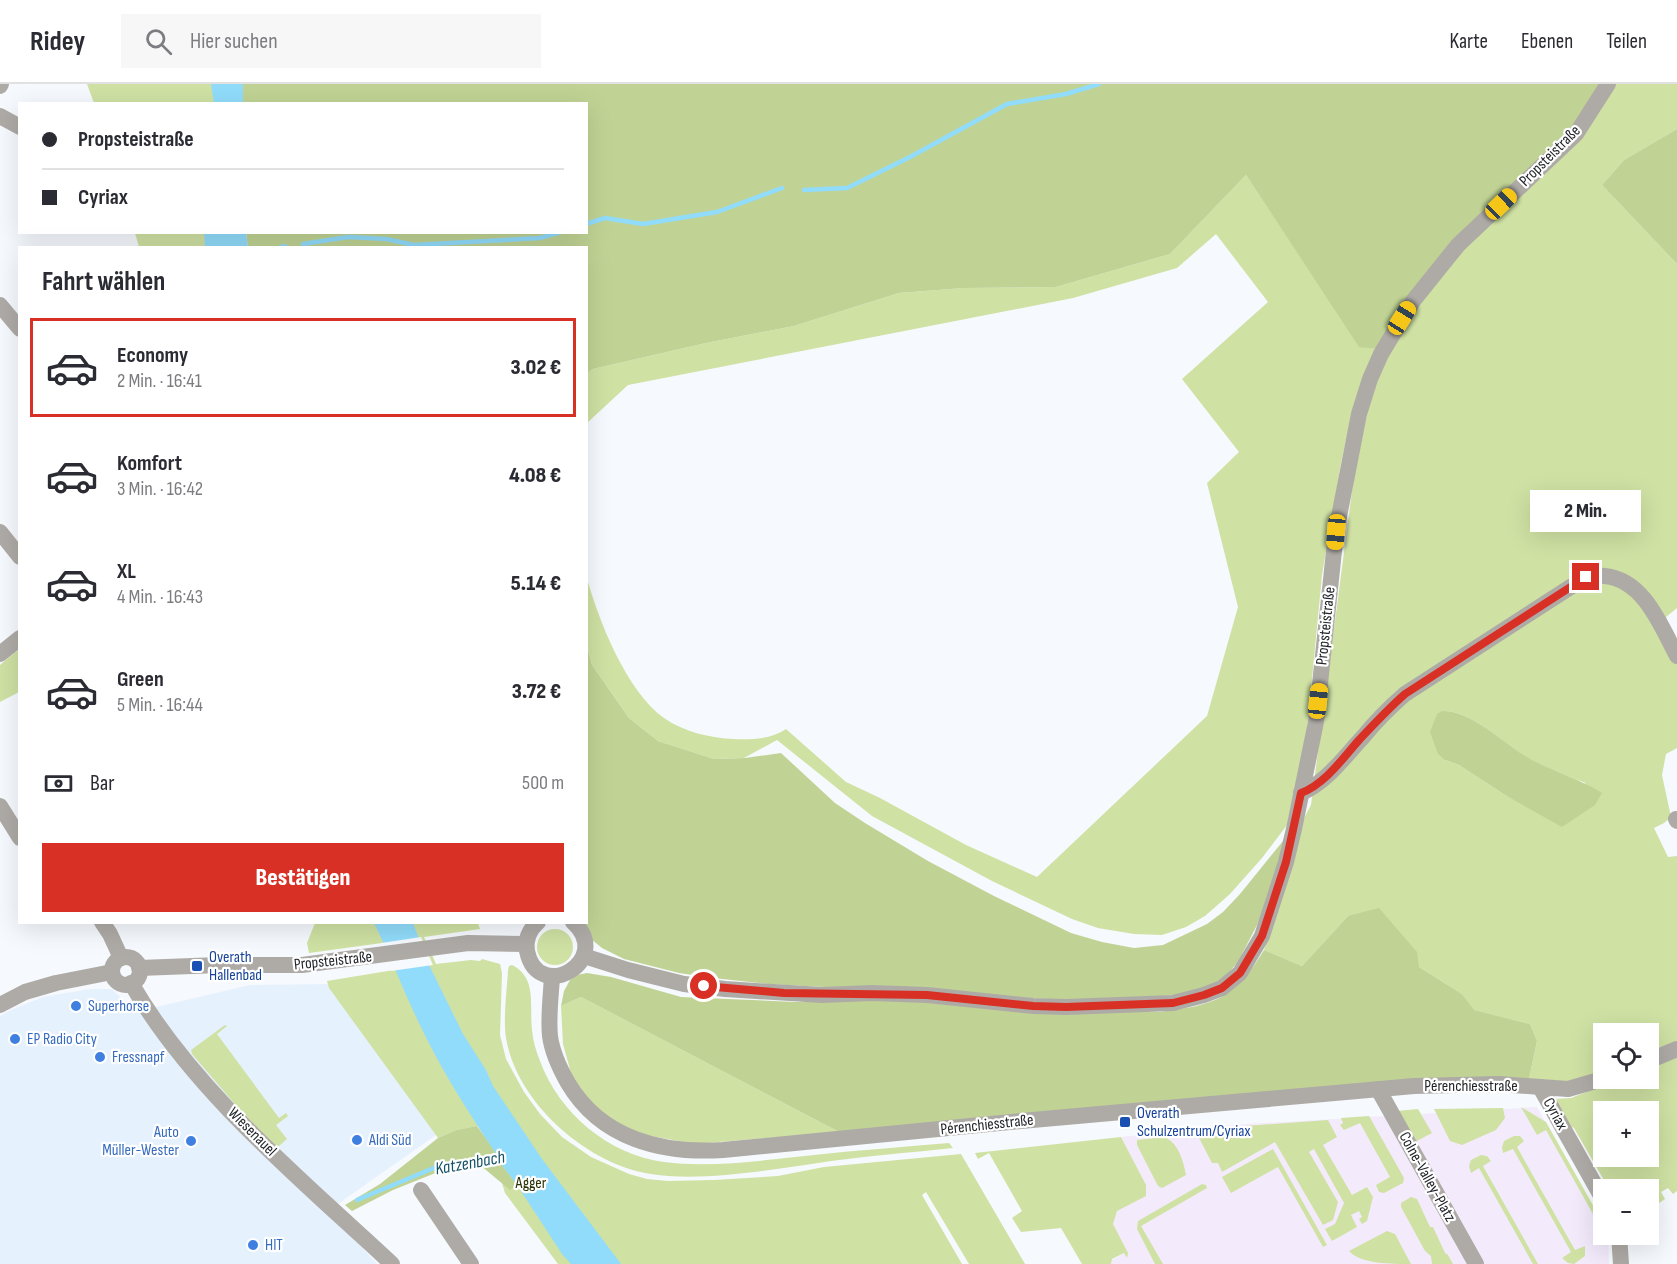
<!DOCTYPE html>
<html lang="de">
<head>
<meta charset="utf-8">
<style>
  :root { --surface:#fff; --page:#f7f7f7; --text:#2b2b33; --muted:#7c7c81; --line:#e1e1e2; --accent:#d93025 }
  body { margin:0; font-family:"Sofia Sans Condensed",sans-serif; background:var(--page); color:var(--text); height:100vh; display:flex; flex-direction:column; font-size:22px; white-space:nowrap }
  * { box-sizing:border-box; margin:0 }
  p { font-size:20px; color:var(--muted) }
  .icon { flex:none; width:33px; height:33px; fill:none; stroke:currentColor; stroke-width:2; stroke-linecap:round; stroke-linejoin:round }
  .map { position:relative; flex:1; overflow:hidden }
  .details { position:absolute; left:18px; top:162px; width:570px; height:678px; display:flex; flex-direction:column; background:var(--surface); border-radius:0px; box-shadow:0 6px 24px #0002 }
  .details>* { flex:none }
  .banner { position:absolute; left:18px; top:18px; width:570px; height:132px; border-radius:0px; box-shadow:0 6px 24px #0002; display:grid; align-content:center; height:132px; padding:0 24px; background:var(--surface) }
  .tools { position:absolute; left:1593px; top:939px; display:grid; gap:12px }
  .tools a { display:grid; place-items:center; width:66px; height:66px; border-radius:0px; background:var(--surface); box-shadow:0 6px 24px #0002; font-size:30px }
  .end { position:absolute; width:27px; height:27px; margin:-14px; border:8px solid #d93025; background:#fff; box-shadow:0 0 0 3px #fff }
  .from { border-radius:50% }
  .bubble { position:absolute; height:42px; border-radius:0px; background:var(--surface); box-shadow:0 6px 24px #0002; font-size:20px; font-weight:800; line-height:42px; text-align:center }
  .car { position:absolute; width:18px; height:36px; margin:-18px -9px; border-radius:8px; box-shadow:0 0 4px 2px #0007; background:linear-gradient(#f5c518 24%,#345 0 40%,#f5c518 0 76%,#345 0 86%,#f5c518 0) }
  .banner b { display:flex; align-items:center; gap:21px; height:57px; font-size:22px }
  .banner b+b { border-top:2px solid var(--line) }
  .banner i { width:15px; height:15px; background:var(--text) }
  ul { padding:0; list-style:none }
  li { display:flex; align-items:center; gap:18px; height:99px; margin:0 12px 9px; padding:0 12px; border:3px solid transparent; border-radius:0px }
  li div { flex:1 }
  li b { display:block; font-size:22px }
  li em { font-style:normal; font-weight:800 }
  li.selected { border-color:var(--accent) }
  li>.icon { width:54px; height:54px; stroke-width:1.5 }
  h2 { padding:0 24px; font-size:27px; line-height:72px }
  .pay { display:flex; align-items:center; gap:15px; height:66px; padding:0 24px; font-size:22px }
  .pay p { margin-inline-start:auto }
  .cta { display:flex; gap:12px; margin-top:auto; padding:12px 24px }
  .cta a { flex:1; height:69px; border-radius:0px; background:var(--accent); color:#fff; font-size:24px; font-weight:800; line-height:69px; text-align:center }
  header { display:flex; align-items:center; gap:36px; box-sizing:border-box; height:84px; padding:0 30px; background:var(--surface); border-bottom:2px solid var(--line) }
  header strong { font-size:28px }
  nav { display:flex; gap:33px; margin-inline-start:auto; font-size:21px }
  .search { width:420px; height:54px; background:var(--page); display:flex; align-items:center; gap:15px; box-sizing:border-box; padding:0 21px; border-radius:0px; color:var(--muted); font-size:22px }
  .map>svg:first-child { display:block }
  .built { fill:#e6f1fe }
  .education { fill:#f3ebfc }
  .green { fill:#cfe1a3; fill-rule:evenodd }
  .forest { fill:#c0d394 }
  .water { fill:#91dcfb }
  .pier { fill:#f6f9fd }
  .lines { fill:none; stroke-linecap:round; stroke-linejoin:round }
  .stream { stroke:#91dcfb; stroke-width:4.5 }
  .minor { stroke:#aeaba7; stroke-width:16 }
  .route { stroke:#d93025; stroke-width:8 }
  .transit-dot { fill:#1a4fb4; stroke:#fff; stroke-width:2 }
  .shop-dot { fill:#3f7fe0; stroke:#fff; stroke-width:2 }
  .labels { text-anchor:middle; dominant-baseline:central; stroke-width:4.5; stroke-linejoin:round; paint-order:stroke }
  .street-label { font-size:16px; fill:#212428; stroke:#fff }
  .transit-label { font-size:16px; fill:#164399; stroke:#fff; text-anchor:start }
  .shop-label { font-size:16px; fill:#366cbe; stroke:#fff; text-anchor:start }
  .park-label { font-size:16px; fill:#283202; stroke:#fff }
  .water-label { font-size:18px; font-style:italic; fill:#135166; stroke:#fff }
</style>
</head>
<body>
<header>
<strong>Ridey</strong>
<div class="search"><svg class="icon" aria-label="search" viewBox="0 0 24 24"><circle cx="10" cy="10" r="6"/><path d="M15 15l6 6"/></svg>Hier suchen</div>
<nav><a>Karte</a><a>Ebenen</a><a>Teilen</a></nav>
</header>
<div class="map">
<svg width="1677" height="1180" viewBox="0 0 1677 1180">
  <rect width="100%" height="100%" fill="#f6f9fd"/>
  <path class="built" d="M327,900L436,1051L335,1122L349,1149L377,1180H0V932L11,926L43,913L90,905H112L135,928L250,901Z"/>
  <path class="education" d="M1537,1023L1603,1143L1604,1150L1608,1151L1609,1180H1111L1112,1176L1125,1169L1126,1173L1112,1140L1117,1127L1146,1111V1102L1121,1053L1231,1041Z"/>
  <g class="green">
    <path d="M87,0H243V19H94Z"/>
    <path d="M1608,0H1677V45L1624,76L1602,101L1677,180V524L1666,533L1677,564V664L1666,670L1662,691L1671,733L1664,739L1654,744L1668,773L1677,772V958L1649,972L1648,950H1604L1603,991L1570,1000L1529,995L1537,957L1530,940L1473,926L1462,910L1419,883L1348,832L1302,882L1264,866L1284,804L1302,738L1311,721L1355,384L1367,330L1378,295L1413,217ZM1442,627C1471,626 1502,658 1526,673C1544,683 1566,692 1586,699L1529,723L1505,711L1459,681L1445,676Z"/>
    <path d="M1246,91L1359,262L1377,265L1352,328L1341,379L1322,491L1307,647L1287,741L1262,774L1230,810L1205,832L1186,843L1162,851L1134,850L1098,844L1072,835L992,797L872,732L777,656L744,674L714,675L658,657L629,634L592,581L587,562L586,491C598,535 626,607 664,634C684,648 710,654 734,655C751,656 772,655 786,645L846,698L880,714L966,761L1037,793L1207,632L1238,523L1207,399L1239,368L1182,295L1268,218L1216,150L1177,184L1073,214L628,301L587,339V289L593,285L706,259L794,242L899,209L964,204L1056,203L1170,170Z"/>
    <path d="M135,149H242L247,163H139Z"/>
    <path d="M19,565V608L0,618V581Z"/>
    <path d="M315,839H478L480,845L424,853L436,880L471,876L480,877L482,875L500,880L502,889L500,951L506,975L524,1008L540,1030L562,1053L591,1073L629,1090L647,1095L668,1097L714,1096L778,1092L824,1083L961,1070L1025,1180H969L926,1108L922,1111L962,1180H558L505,1109L492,1066L478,1042L456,1046L438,1054L329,904L327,897L394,886L382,859L309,869L307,859Z"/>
    <circle cx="555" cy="863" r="18"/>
    <path d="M512,881C538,894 529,923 532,946C533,957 536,967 540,977C559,1029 609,1071 664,1078C713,1084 765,1076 814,1071C859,1066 904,1063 949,1059L953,1064C908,1069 863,1072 818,1079C768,1086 700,1098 651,1090C587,1080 517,1019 506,954C503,935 507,906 508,886L509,882Z"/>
    <path d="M581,913L839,1048L695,1060L634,1049L608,1034L587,1015L571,989L563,960L561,922Z"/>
    <path d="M225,941L227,942L217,950L279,1034L286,1029L288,1032L276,1041L287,1055L279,1062H275L239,1025L192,970L191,966Z"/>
    <path d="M1677,972V1107L1673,1110L1668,1104L1661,1108L1665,1115L1649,1126L1648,1106L1609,1105L1574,1044L1568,1041L1555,1015L1571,1014L1619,995L1648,994L1649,983ZM1604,1028H1648V1072H1604Z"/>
    <path d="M1521,1023L1546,1038L1603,1139V1148L1546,1046L1537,1051Z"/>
    <path d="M1503,1024L1505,1034L1496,1046L1462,1061L1450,1057L1434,1025Z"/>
    <path d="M1418,1025L1432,1049L1415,1058L1397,1027Z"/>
    <path d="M1369,1032L1404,1094L1403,1099L1384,1109L1379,1108L1376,1101L1390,1093L1360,1039L1344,1046L1340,1041L1343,1039L1341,1034Z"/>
    <path d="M1328,1036L1337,1053L1323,1061L1352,1111L1367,1103L1373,1113L1367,1137L1362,1140L1359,1135L1362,1133L1359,1127L1351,1131L1357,1143L1332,1157L1325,1145L1335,1140L1344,1119L1314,1065L1309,1068L1338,1118L1333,1136L1323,1141L1275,1058L1222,1088L1218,1079H1212L1197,1050L1231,1043Z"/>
    <path d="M1514,1052H1520L1524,1057L1517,1063L1575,1166L1585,1162V1172L1574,1180L1568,1179L1562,1174L1571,1168L1513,1065L1503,1069L1502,1063L1504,1057Z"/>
    <path d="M1121,1053L1146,1101V1112L1117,1127L1113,1140L1128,1169L1127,1174L1124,1169L1112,1175L1111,1180H1082L1061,1144L1021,1148L1012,1134L1022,1127L989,1069L978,1075L975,1069Z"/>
    <path d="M1164,1053C1179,1059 1183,1077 1186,1091L1162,1104L1158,1102L1137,1061V1056Z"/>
    <path d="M1273,1065L1327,1161L1323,1163L1278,1083L1231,1109L1222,1093Z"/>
    <path d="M1481,1071L1487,1072L1491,1077L1483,1082L1538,1180H1533L1479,1084L1471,1089L1469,1082L1471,1076Z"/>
    <path d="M1202,1100L1206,1101L1207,1104L1141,1142L1163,1180H1155L1137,1145L1138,1137Z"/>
    <path d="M1411,1113L1417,1115L1430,1143H1433L1445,1169L1448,1171L1453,1180H1432L1431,1172L1425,1167L1401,1123V1119Z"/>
    <path d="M1387,1147L1395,1150L1411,1180C1392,1180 1360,1180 1349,1167Z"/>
  </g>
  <g class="forest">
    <path d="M243,0H1608L1529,93L1377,265L1359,263L1246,91L1170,170L1056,203L964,204L899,209L794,242L706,259L593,285L587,289L586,164H248L246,149L586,148V20H243Z"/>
    <path d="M1677,45V180L1602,101L1624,76Z"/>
    <path d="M587,562L592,581L629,634L658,657L714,675L745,674L781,669L835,719L865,739L928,777L994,812L1071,849L1102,858L1134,864L1163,861L1207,840L1223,828L1240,810L1283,757L1285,759L1258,839L1238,878L1225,893L1210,902L1177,911L1088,917L768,900L713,894L679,889L624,875L602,864L591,855L584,839L586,838Z"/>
    <path d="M1442,627C1471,626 1502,658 1527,673C1551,687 1578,694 1602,709L1595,721L1562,743L1505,711L1459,681L1445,676L1438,670L1430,648L1437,630Z"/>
    <path d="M1379,824L1417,868L1419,883L1462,910L1474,926L1530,940L1537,957L1529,995L839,1048L581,913L561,922L564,907L570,896L577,891L587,889L611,893L681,913L796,918L871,916L1159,928C1214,921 1234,916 1264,866L1302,882L1348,832Z"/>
    <path d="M477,1042L500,1074L498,1076L517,1101L510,1106L480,1081L453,1082L393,1106L352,1127L345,1121L380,1100L438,1054L456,1046Z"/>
  </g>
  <g class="water">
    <path d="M211,0H243V19H214Z"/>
    <path d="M204,149H246L248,163H205Z"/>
    <path d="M374,839H413L429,881L463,950L486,986L493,1002L542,1075L621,1180H571L562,1170L517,1101L498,1076L499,1074C470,1031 441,986 419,939C403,906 390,871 374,839Z"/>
  </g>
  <path class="pier" d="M421,853L433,881L391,887L381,859Z"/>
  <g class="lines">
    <g class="stream">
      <path d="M804,106L847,104L910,73L1007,20L1066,10L1099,0"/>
      <path d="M586,140L605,134L643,140L717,128L782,104"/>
      <path d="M303,160L348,153L386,155L414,161L540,154L561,148"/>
      <path d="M279,164L285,162"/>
      <path d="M357,1116L441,1081L503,1076"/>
    </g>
    <g class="minor">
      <path d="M0,2L1,0"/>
      <path d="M0,32L20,43"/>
      <path d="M0,221L20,245"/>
      <path d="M0,448L20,473"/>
      <path d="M0,570L20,554"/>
      <path d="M1301,709C1326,699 1345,672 1363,653C1376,637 1390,623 1405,610L1586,493C1592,492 1599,491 1605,492C1644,496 1661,542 1677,572"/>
      <path d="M0,722L20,754"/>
      <path d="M1676,735L1677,737"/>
      <path d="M102,838L110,850L121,874"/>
      <path d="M538,838C529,846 525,855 527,867C538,921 615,876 573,838"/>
      <path d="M584,872L628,886L684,900L725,905L822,911L872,909L927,911L1033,922L1066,923L1173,919L1204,911L1222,904L1240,889L1262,852L1286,778L1294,745L1316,638L1336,448L1359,330L1370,295L1381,270L1413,217L1458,161L1576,50L1608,0"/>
      <circle cx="126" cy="887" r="14"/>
      <path d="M139,884L219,881H302L468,859L526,860"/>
      <path d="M552,892C551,912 548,933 550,952C552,968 560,985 568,999C601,1055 662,1070 723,1066L1021,1037L1414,1002L1499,1000L1568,1005L1606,994"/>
      <path d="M131,899C193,1007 302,1096 392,1180"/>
      <path d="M0,921L25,908L56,899L112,888"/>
      <path d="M1648,977L1677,965"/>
      <path d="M1540,1003L1604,1117"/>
      <path d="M1378,1005L1476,1180"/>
      <path d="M421,1106L471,1180"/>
      <path d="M1619,1150L1621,1180"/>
    </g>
  </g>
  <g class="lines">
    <path class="route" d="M704,902L784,909L927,911L1033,922L1066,923L1173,919L1204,911L1222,904L1240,889L1262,852L1286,778L1301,709C1325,700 1343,674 1359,656C1374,640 1389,624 1405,610L1586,493"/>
  </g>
  <g class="transit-dot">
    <rect x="191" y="876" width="12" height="12" rx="3"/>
    <rect x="1119" y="1032" width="12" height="12" rx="3"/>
  </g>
  <g class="shop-dot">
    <circle cx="76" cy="922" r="6"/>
    <circle cx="15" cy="955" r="6"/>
    <circle cx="100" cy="973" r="6"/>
    <circle cx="357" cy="1056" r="6"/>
    <circle cx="191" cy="1057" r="6"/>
    <circle cx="253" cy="1161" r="6"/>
  </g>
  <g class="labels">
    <g class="street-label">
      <text transform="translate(1550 72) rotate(-45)">Propsteistraße</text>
      <text transform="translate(1326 542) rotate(-84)">Propsteistraße</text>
      <text transform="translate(333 877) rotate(-6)">Propsteistraße</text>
      <text x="1471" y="1002">Pérenchiesstraße</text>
      <text transform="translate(1555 1030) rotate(61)">Cyriax</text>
      <text transform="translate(987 1041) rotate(-6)">Pérenchiesstraße</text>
      <text transform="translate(252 1048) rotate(45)">Wiesenauel</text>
      <text transform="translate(1427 1093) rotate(61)">Colne-Valley-Platz</text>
    </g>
    <g class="transit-label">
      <text x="209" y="873">Overath<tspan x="209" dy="18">Hallenbad</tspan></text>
      <text x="1137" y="1029">Overath<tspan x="1137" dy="18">Schulzentrum/Cyriax</tspan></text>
    </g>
    <g class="shop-label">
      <text x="88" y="922">Superhorse</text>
      <text x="27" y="955">EP Radio City</text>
      <text x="112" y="973">Fressnapf</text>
      <text x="179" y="1048" text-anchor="end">Auto<tspan x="179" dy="18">Müller-Wester</tspan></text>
      <text x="369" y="1056">Aldi Süd</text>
      <text x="265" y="1161">HIT</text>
    </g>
    <g class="park-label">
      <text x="531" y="1099">Agger</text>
    </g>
    <g class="water-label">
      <text transform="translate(470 1079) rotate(-10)">Katzenbach</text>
    </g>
  </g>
</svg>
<div class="tools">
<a><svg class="icon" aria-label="locate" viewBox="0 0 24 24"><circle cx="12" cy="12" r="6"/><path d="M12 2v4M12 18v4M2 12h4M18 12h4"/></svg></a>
<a>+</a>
<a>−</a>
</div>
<i class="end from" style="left:704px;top:902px"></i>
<i class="end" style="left:1586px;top:493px"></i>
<div class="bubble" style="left:1530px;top:406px;width:111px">2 Min.</div>
<i class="car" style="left:1501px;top:120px;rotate:46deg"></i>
<i class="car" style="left:1402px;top:234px;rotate:32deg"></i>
<i class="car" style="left:1336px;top:448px;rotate:185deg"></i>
<i class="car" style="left:1318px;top:617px;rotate:6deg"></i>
<div class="banner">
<b><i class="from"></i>Propsteistraße</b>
<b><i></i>Cyriax</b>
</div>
<section class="details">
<h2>Fahrt wählen</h2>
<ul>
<li class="selected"><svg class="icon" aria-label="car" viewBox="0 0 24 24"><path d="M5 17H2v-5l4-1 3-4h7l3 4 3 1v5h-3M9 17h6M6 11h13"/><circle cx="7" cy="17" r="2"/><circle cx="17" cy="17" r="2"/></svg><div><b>Economy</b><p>2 Min. · 16:41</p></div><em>3.02 €</em></li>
<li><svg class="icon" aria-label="car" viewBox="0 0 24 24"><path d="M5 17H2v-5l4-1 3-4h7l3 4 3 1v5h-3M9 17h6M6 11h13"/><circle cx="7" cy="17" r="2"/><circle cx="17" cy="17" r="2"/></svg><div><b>Komfort</b><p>3 Min. · 16:42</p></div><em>4.08 €</em></li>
<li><svg class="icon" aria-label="car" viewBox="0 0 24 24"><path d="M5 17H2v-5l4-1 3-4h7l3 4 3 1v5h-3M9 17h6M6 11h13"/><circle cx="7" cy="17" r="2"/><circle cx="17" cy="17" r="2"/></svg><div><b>XL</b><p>4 Min. · 16:43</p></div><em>5.14 €</em></li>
<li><svg class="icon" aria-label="car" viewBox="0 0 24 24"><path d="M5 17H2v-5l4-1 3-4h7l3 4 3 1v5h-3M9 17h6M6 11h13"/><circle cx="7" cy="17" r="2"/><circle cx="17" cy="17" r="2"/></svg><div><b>Green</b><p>5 Min. · 16:44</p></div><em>3.72 €</em></li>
</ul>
<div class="pay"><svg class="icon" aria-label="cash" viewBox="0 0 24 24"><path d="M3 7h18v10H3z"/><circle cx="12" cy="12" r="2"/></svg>Bar<p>500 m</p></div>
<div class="cta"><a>Bestätigen</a></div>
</section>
</div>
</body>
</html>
